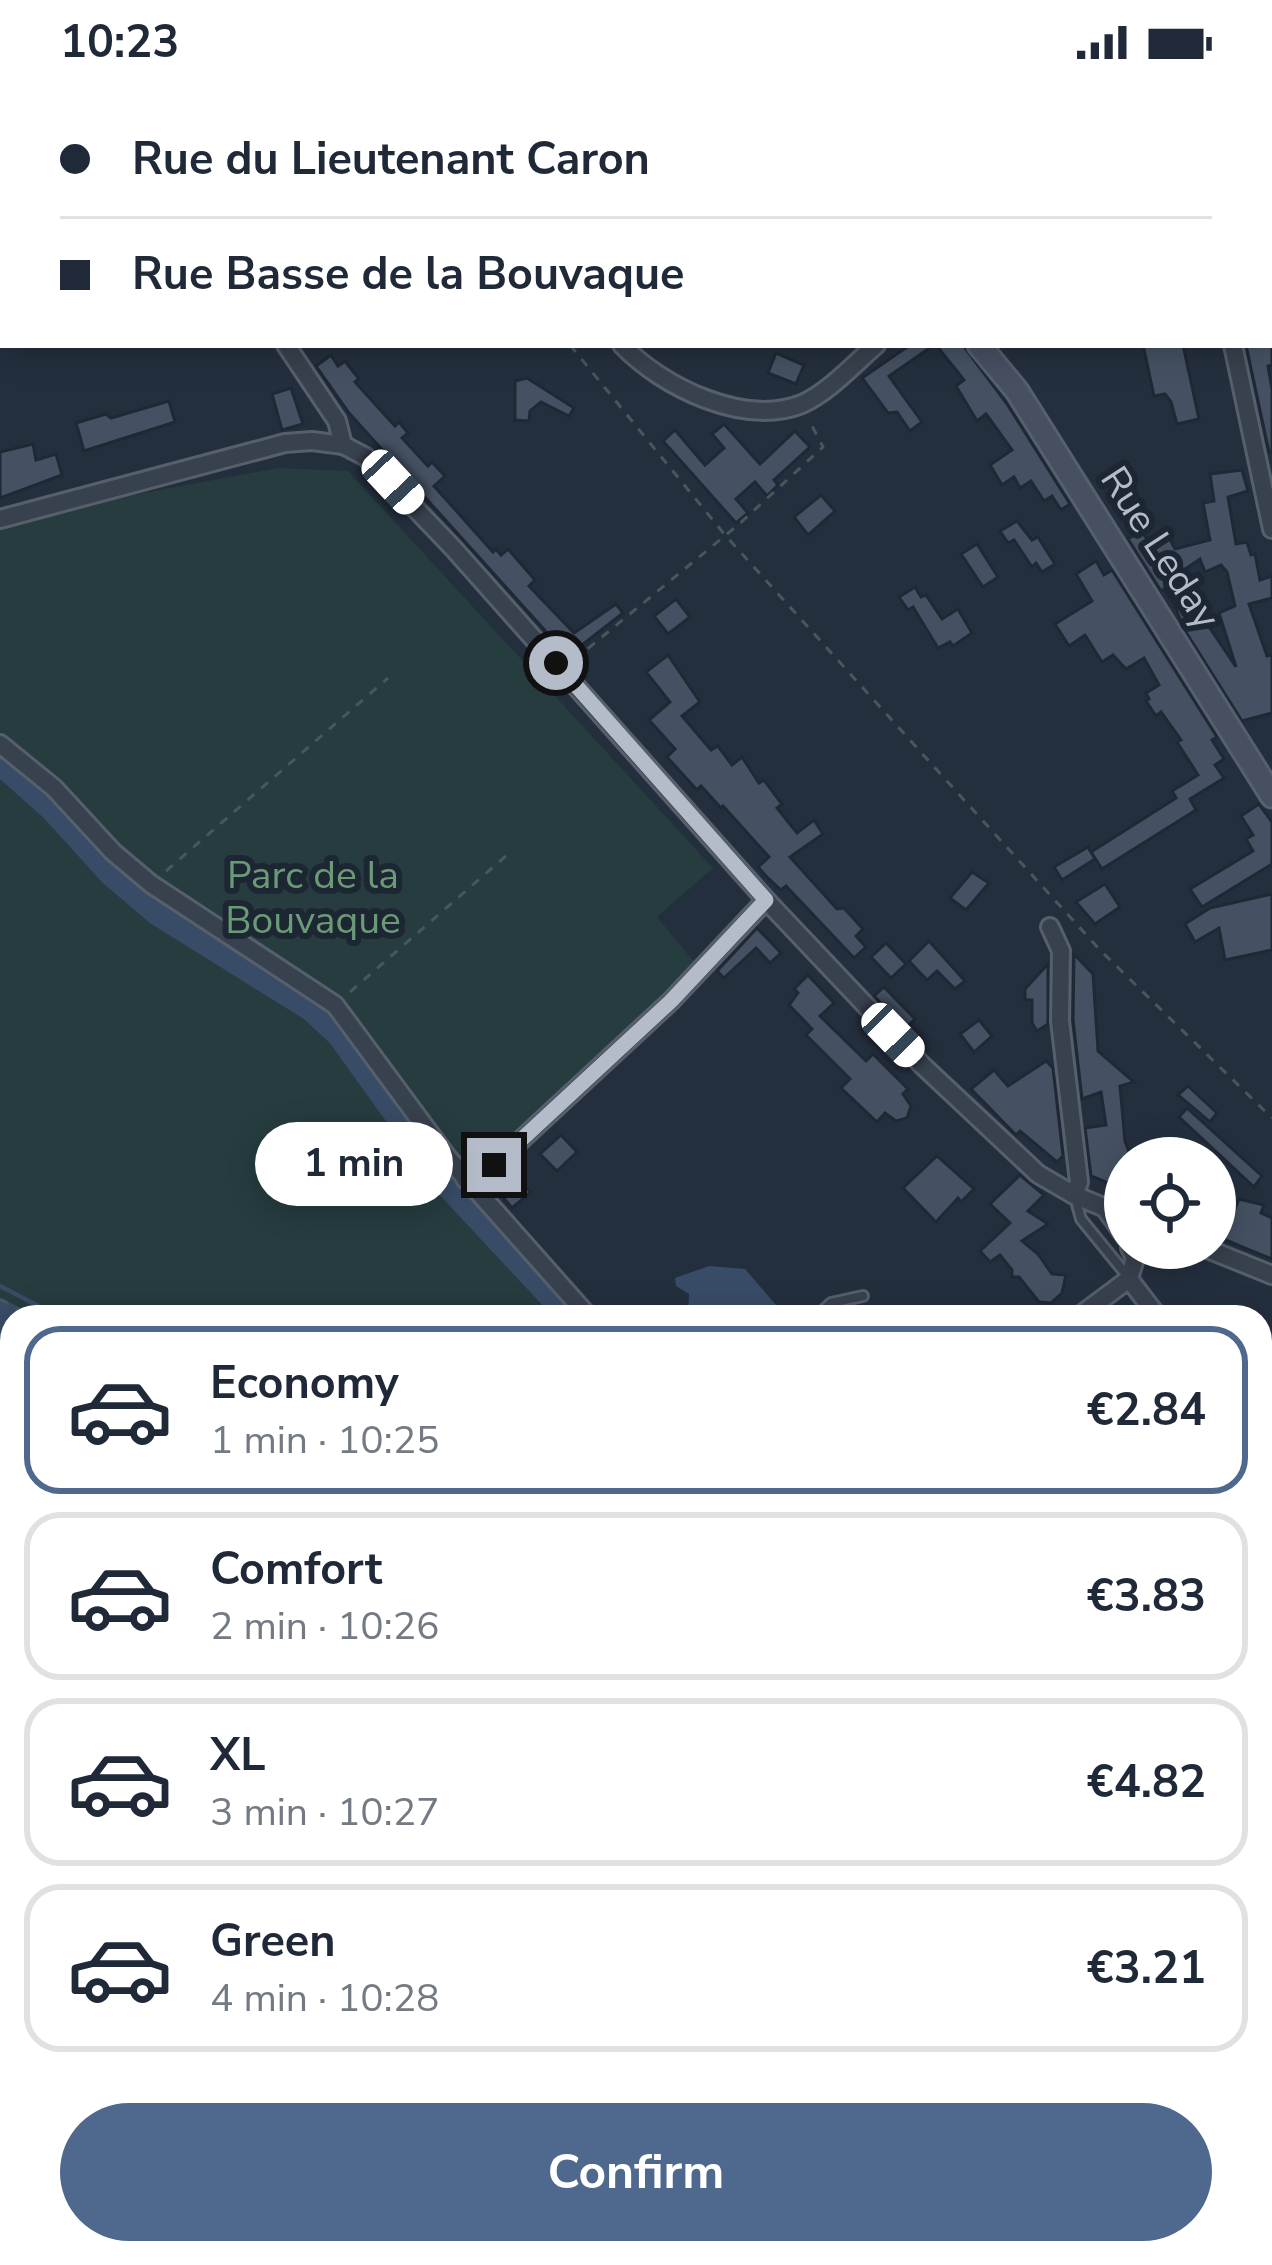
<!DOCTYPE html>
<html lang="en">
<head>
<meta charset="utf-8">
<style>
  :root { --surface:#fff; --page:#f2f2f3; --text:#1f2937; --muted:#747a83; --line:#e0e1e3; --accent:#4f688e }
  body { margin:0; font-family:"Nunito Sans",sans-serif; background:var(--page); color:var(--text); height:100vh; display:flex; flex-direction:column; font-size:45px; white-space:nowrap }
  * { box-sizing:border-box; margin:0 }
  p { font-size:39px; color:var(--muted) }
  .icon { flex:none; width:66px; height:66px; fill:none; stroke:currentColor; stroke-width:2; stroke-linecap:round; stroke-linejoin:round }
  .map { position:relative; flex:1; overflow:hidden }
  .drawer { position:absolute; left:0px; top:1221px; width:1272px; height:960px; display:flex; flex-direction:column; background:var(--surface); border-radius:36px 36px 0 0; box-shadow:0 6px 30px #0003 }
  .drawer>* { flex:none }
  .top-card { position:absolute; left:0px; top:0px; width:1272px; height:264px; box-shadow:0 6px 30px #0003; display:grid; align-content:center; height:264px; padding:0 60px; background:var(--surface) }
  .fabs { position:absolute; left:1104px; top:1053px; display:grid; gap:24px }
  .fabs a { display:grid; place-items:center; width:132px; height:132px; border-radius:50%; background:var(--surface); box-shadow:0 6px 30px #0003; font-size:60px }
  .end { position:absolute; width:54px; height:54px; margin:-27px; border:15px solid #b4bcc9; background:#111; box-shadow:0 0 0 6px #111 }
  .from { border-radius:50% }
  .bubble { position:absolute; height:84px; border-radius:42px; background:var(--surface); box-shadow:0 6px 30px #0003; font-size:39px; font-weight:700; line-height:84px; text-align:center }
  .car { position:absolute; width:36px; height:72px; margin:-36px -18px; border-radius:15px; box-shadow:0 0 9px 3px #0007; background:linear-gradient(#fff 24%,#345 0 40%,#fff 0 76%,#345 0 86%,#fff 0) }
  .top-card b { display:flex; align-items:center; gap:42px; height:114px; font-size:45px }
  .top-card b+b { border-top:3px solid var(--line) }
  .top-card i { width:30px; height:30px; background:var(--text) }
  ul { padding:21px 0 0; list-style:none }
  li { display:flex; align-items:center; gap:36px; height:168px; margin:0 24px 18px; padding:0 36px; border:6px solid var(--line); border-radius:36px }
  li div { flex:1 }
  li b { display:block; font-size:45px }
  li em { font-style:normal; font-weight:700 }
  li.on { border-color:var(--accent) }
  li>.icon { width:108px; height:108px; stroke-width:1.5 }
  .button { display:flex; gap:24px; margin-top:auto; padding:24px 60px }
  .button a { flex:1; height:138px; border-radius:72px; background:var(--accent); color:#fff; font-size:48px; font-weight:700; line-height:138px; text-align:center }
  .status { display:flex; justify-content:space-between; align-items:center; height:84px; padding:0 60px; background:var(--surface); direction:ltr }
  .status svg { height:33px; fill:currentColor }
  .map>svg:first-child { display:block }
  .green { fill:#263c3f }
  .water { fill:#394c67 }
  .lines { fill:none; stroke-linecap:round; stroke-linejoin:round }
  .stream { stroke:#394c67; stroke-width:4.5 }
  .river { stroke:#394c67; stroke-width:30 }
  .building { fill:#455162; stroke:#1f2835; stroke-width:3; fill-rule:evenodd }
  .service-casing { stroke:#565f6c; stroke-width:14 }
  .minor-casing { stroke:#565f6c; stroke-width:22 }
  .secondary-casing { stroke:#565f6c; stroke-width:27 }
  .primary-casing { stroke:#414a57; stroke-width:30 }
  .path { stroke:#44595c; stroke-width:3; stroke-dasharray:9 9; stroke-linecap:butt }
  .service { stroke:#38414e; stroke-width:8 }
  .minor { stroke:#38414e; stroke-width:16 }
  .secondary { stroke:#465061; stroke-width:21 }
  .primary { stroke:#56606e; stroke-width:24 }
  .route { stroke:#b4bcc9; stroke-width:15 }
  .labels { text-anchor:middle; dominant-baseline:central; stroke-width:12; stroke-linejoin:round; paint-order:stroke }
  .street-label { font-size:39px; fill:#b4bcc9; stroke:#1d2633 }
  .park-label { font-size:39px; fill:#6b9a76; stroke:#1d2633 }
</style>
</head>
<body>
<div class="status"><b>10:23</b><svg viewBox="0 0 49 12"><path d="M0 12V9h3v3zM5 12V6h3v6zM10 12V3h3v9zM15 12V0h3v12zM26 1h20v11H26zM47 4h2v5h-2z"/></svg></div>
<div class="map">
<svg width="1272" height="2181" viewBox="0 0 1272 2181">
  <rect width="100%" height="100%" fill="#242f3e"/>
  <g class="green">
    <path d="M278,384L348,387L713,784L657,833L696,880L468,1106L583,1233H12V2169H519L512,2181H0V436Z"/>
    <path d="M1272,1457V1726L1260,1730V1479Z"/>
  </g>
  <g class="water">
    <path d="M709,1182L745,1185L776,1221L772,1233H688L689,1210L676,1202L675,1194Z"/>
    <path d="M0,1245L12,1251V1593L0,1590Z"/>
    <path d="M0,1613L12,1619V1752L0,1750Z"/>
  </g>
  <g class="lines">
    <path class="stream" d="M0,1202L60,1233"/>
    <g class="river">
      <path d="M0,675L54,723L112,787L159,827L313,923L341,949L449,1099L574,1233"/>
      <path d="M0,1230L12,1237"/>
      <path d="M500,2181L506,2169"/>
    </g>
  </g>
  <g class="building">
    <path d="M910,261H934L889,292L922,338L910,347L897,328L888,329L862,294Z"/>
    <path d="M936,261H963L1007,320L1070,420L1061,426L1052,412L1044,417L1031,397L1020,404L1014,393L1002,401L990,381L1012,366L986,330L977,337L956,302L964,296Z"/>
    <path d="M1143,261H1183L1199,335L1177,340L1171,318L1165,310L1154,312Z"/>
    <path d="M1246,261H1272V281L1268,282L1272,305V367L1269,368Z"/>
    <path d="M776,269L804,281L796,300L768,289Z"/>
    <path d="M331,271L338,282L345,277L359,295L355,298L395,342L399,338L408,349L402,354L428,382L432,378L445,392L434,402L493,468L496,465L501,471L508,465L535,496L529,502L574,549L616,520L623,529L568,572L349,329L316,282Z"/>
    <path d="M527,294L574,324L569,332L541,318L530,327L529,337L515,336V297Z"/>
    <path d="M291,304L303,340L282,346L272,310Z"/>
    <path d="M169,317L175,338L84,367L76,339L106,330L111,334Z"/>
    <path d="M724,340L760,380L795,347L810,363L774,396L778,401L767,412L755,398L736,415L748,429L736,439L663,357L675,346L705,381L724,364L712,350Z"/>
    <path d="M33,360L36,376L56,370L62,391L0,414V368Z"/>
    <path d="M1242,386L1248,407L1228,413L1236,460L1247,458L1251,471L1255,470L1260,496L1272,492V514L1249,520L1267,572L1272,571V629L1242,637L1184,545L1174,520L1164,505L1161,507L1128,455L1140,447L1156,464L1170,455L1175,465L1210,456L1203,419L1214,417L1210,390ZM1200,475L1205,488L1221,481L1227,488L1235,522L1219,529L1236,583L1175,492Z"/>
    <path d="M821,411L835,427L808,451L794,433Z"/>
    <path d="M1017,437L1032,456L1038,453L1055,480L1042,488L1036,479L1032,483L1014,456L1008,459L1000,447Z"/>
    <path d="M977,460L998,493L983,503L961,470Z"/>
    <path d="M1096,477L1104,491L1112,486L1217,653L1212,656L1224,675L1215,681L1224,694L1190,715L1196,726L1102,785L1091,768L1176,714L1172,707L1198,691L1177,658L1181,656L1161,628L1156,632L1146,617L1149,615L1146,609L1159,601L1144,574L1126,585L1113,571L1102,578L1085,551L1069,562L1055,540L1092,517L1076,490Z"/>
    <path d="M915,503L921,513L926,511L942,535L958,525L972,549L953,562L950,558L938,564L913,523L908,526L899,513Z"/>
    <path d="M676,515L690,533L668,550L654,532Z"/>
    <path d="M668,571L700,618L682,632L711,666L718,662L732,681L742,673L759,699L764,696L782,720L777,724L797,749L814,736L823,750L790,773L837,825L844,824L863,845L856,852L866,863L854,874L786,802L781,806L767,793L758,783L769,773L723,722L721,724L701,702L697,706L667,673L675,665L649,636L670,618L646,588Z"/>
    <path d="M1259,720L1272,738V780L1202,823L1190,805L1253,767L1246,755L1253,751L1241,732Z"/>
    <path d="M1088,763L1095,775L1062,796L1054,783Z"/>
    <path d="M972,788L989,799L966,826L950,814Z"/>
    <path d="M1105,800L1120,823L1095,840L1076,818Z"/>
    <path d="M1272,810V866L1225,876L1219,844L1195,858L1185,840L1210,824Z"/>
    <path d="M757,844L781,869L770,879L756,864L724,894L717,887Z"/>
    <path d="M929,857L965,897L955,905L937,887L927,896L909,877Z"/>
    <path d="M886,859L906,880L891,894L871,873Z"/>
    <path d="M1074,870L1093,890L1098,967L1134,998L1120,1002L1125,1057L1131,1074H1125V1106L1091,1092L1085,1044L1106,1041L1101,1008L1082,1015L1073,936Z"/>
    <path d="M1048,880V940L1037,947L1032,939V916H1025V905Z"/>
    <path d="M808,891L834,919L820,932L866,977L873,970L908,1005L903,1010L911,1022L907,1034L896,1037L885,1029L877,1038L841,1004L850,995L806,951L812,945L789,921L798,909L794,905Z"/>
    <path d="M884,903L915,935L905,945L874,912Z"/>
    <path d="M979,936L992,952L974,968L960,950Z"/>
    <path d="M1046,977L1053,984L1063,1072L1057,1078L1020,1047L1016,1051L971,1005L994,986L1008,1002Z"/>
    <path d="M1188,1002L1217,1029L1210,1038L1178,1011Z"/>
    <path d="M1187,1024L1262,1092L1254,1103L1179,1033Z"/>
    <path d="M561,1051L577,1068L557,1087L540,1070Z"/>
    <path d="M937,1072L974,1105L961,1118L958,1114L936,1138L903,1104Z"/>
    <path d="M507,1086L531,1108L512,1124L490,1097Z"/>
    <path d="M1020,1091L1044,1111L1028,1127L1048,1140L1022,1157L1038,1170L1052,1190L1066,1191L1062,1209L1051,1219L1039,1218L1019,1193H1012V1186L1000,1171L990,1178L980,1167L1010,1139L990,1120Z"/>
    <path d="M1239,1115L1264,1121L1261,1129L1272,1134V1175L1223,1155Z"/>
  </g>
  <g class="lines">
    <defs>
      <g id="service">
        <path d="M1075,1113L1081,1135L1129,1194"/>
        <path d="M816,1233L831,1219L863,1212"/>
        <path d="M1264,1302L1272,1364"/>
        <path d="M1260,1435L1272,1406"/>
      </g>
      <g id="minor">
        <path d="M4,0L6,3"/>
        <path d="M192,0L193,3"/>
        <path d="M470,0L471,3"/>
        <path d="M1215,3V0"/>
        <path d="M1269,5L1272,4"/>
        <path d="M286,261L337,337L343,361"/>
        <path d="M622,261C662,303 744,343 802,320C829,308 854,280 876,261"/>
        <path d="M1233,261L1272,445"/>
        <path d="M0,435L285,359L312,357L343,361L366,373L453,464L766,816L922,981L1038,1090L1074,1111L1125,1132"/>
        <path d="M0,660L54,704L113,768L151,800L335,921L448,1074L589,1233"/>
        <path d="M1050,843L1061,867L1060,937L1079,1098L1074,1111"/>
        <path d="M465,1095L494,1081L671,917L766,816"/>
        <path d="M1105,1124L1125,1152"/>
        <path d="M1205,1164L1272,1191"/>
        <path d="M1129,1195L1158,1233"/>
        <path d="M1129,1195L1135,1174L1130,1164"/>
        <path d="M1078,1233L1129,1195"/>
        <path d="M1260,1304L1272,1286"/>
        <path d="M1260,1896L1272,1893"/>
        <path d="M1131,2169L1133,2181"/>
        <path d="M1198,2169L1201,2181"/>
      </g>
      <g id="secondary">
        <path d="M762,0L765,3"/>
        <path d="M979,261L1017,307L1272,712"/>
      </g>
      <g id="primary">
        <path d="M1260,1787L1272,1782"/>
        <path d="M776,2181L782,2169"/>
        <path d="M795,2181L802,2169"/>
      </g>
    </defs>
    <use href="#service" class="service-casing"/>
    <use href="#minor" class="minor-casing"/>
    <use href="#secondary" class="secondary-casing"/>
    <use href="#primary" class="primary-casing"/>
    <g class="path">
      <path d="M435,0L436,3"/>
      <path d="M730,0L732,3"/>
      <path d="M570,261L725,451L955,706L1100,866L1272,1034"/>
      <path d="M574,576L738,441L823,363L810,338"/>
      <path d="M166,787L388,594"/>
      <path d="M350,908L507,771"/>
      <path d="M0,1215L33,1233"/>
      <path d="M0,1602L12,1605"/>
      <path d="M1260,1640L1272,1619"/>
      <path d="M1260,1735L1272,1731"/>
      <path d="M0,2013L12,2012"/>
      <path d="M468,2181L477,2169"/>
    </g>
    <use href="#service" class="service"/>
    <use href="#minor" class="minor"/>
    <use href="#secondary" class="secondary"/>
    <use href="#primary" class="primary"/>
  </g>
  <g class="lines">
    <path class="route" d="M494,1081L671,917L766,816L556,579"/>
  </g>
  <g class="labels">
    <g class="street-label">
      <text transform="translate(1160 464) rotate(57)">Rue Leday</text>
    </g>
    <g class="park-label">
      <text x="313" y="791">Parc de la<tspan x="313" dy="45">Bouvaque</tspan></text>
    </g>
  </g>
</svg>
<div class="fabs">
<a><svg class="icon" aria-label="locate" viewBox="0 0 24 24"><circle cx="12" cy="12" r="6"/><path d="M12 2v4M12 18v4M2 12h4M18 12h4"/></svg></a>
</div>
<i class="end from" style="left:556px;top:579px"></i>
<i class="end" style="left:494px;top:1081px"></i>
<div class="bubble" style="left:255px;top:1038px;width:198px">1 min</div>
<i class="car" style="left:393px;top:398px;rotate:137deg"></i>
<i class="car" style="left:893px;top:951px;rotate:136deg"></i>
<div class="top-card">
<b><i class="from"></i>Rue du Lieutenant Caron</b>
<b><i></i>Rue Basse de la Bouvaque</b>
</div>
<section class="drawer">
<ul>
<li class="on"><svg class="icon" aria-label="car" viewBox="0 0 24 24"><path d="M5 17H2v-5l4-1 3-4h7l3 4 3 1v5h-3M9 17h6M6 11h13"/><circle cx="7" cy="17" r="2"/><circle cx="17" cy="17" r="2"/></svg><div><b>Economy</b><p>1 min · 10:25</p></div><em>€2.84</em></li>
<li><svg class="icon" aria-label="car" viewBox="0 0 24 24"><path d="M5 17H2v-5l4-1 3-4h7l3 4 3 1v5h-3M9 17h6M6 11h13"/><circle cx="7" cy="17" r="2"/><circle cx="17" cy="17" r="2"/></svg><div><b>Comfort</b><p>2 min · 10:26</p></div><em>€3.83</em></li>
<li><svg class="icon" aria-label="car" viewBox="0 0 24 24"><path d="M5 17H2v-5l4-1 3-4h7l3 4 3 1v5h-3M9 17h6M6 11h13"/><circle cx="7" cy="17" r="2"/><circle cx="17" cy="17" r="2"/></svg><div><b>XL</b><p>3 min · 10:27</p></div><em>€4.82</em></li>
<li><svg class="icon" aria-label="car" viewBox="0 0 24 24"><path d="M5 17H2v-5l4-1 3-4h7l3 4 3 1v5h-3M9 17h6M6 11h13"/><circle cx="7" cy="17" r="2"/><circle cx="17" cy="17" r="2"/></svg><div><b>Green</b><p>4 min · 10:28</p></div><em>€3.21</em></li>
</ul>
<div class="button"><a>Confirm</a></div>
</section>
</div>
</body>
</html>
